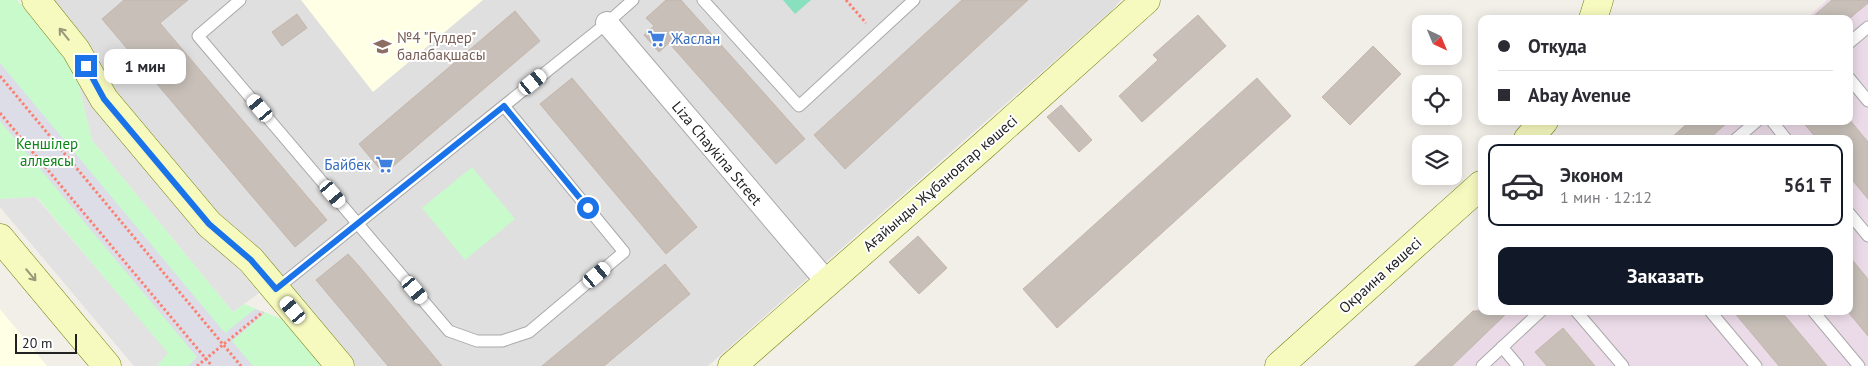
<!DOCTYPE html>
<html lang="ru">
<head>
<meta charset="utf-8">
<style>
  :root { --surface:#fff; --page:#f2f2f3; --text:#2b2b33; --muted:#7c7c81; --line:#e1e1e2; --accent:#111827 }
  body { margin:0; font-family:"PT Sans",sans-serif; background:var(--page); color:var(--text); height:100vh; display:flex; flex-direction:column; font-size:19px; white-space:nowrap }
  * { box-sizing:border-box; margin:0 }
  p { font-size:16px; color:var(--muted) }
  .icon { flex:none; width:28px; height:28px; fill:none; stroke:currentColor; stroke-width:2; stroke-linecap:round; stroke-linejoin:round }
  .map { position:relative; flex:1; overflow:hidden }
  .panel { position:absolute; left:1478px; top:135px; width:375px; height:180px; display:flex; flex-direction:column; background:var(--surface); border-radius:10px; box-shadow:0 2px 12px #0003 }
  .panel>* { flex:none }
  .banner { position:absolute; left:1478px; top:15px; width:375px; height:110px; border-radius:10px; box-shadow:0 2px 12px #0003; display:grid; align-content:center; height:110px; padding:0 20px; background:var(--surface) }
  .needle { width:32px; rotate:136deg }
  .tools { position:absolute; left:1412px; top:15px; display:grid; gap:10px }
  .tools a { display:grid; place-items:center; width:50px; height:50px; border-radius:10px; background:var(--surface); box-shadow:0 2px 12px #0003; font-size:25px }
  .scale { position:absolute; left:15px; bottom:12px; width:62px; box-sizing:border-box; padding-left:5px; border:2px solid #222; border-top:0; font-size:14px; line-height:18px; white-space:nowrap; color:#222; -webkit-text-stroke:4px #fff; paint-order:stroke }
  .end { position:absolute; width:22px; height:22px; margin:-11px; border:6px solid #1a73e8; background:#fff; box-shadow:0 0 0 2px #fff }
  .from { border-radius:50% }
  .bubble { position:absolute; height:35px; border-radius:10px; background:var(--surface); box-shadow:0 2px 12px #0003; font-size:16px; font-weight:700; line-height:35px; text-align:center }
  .car { position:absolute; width:15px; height:30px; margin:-15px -8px; border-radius:6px; box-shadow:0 0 4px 1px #0007; background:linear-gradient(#fff 24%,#345 0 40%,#fff 0 76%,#345 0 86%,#fff 0) }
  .banner b { display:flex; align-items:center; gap:18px; height:48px; font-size:19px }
  .banner b+b { border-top:1px solid var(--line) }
  .banner i { width:12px; height:12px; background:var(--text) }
  ul { padding:9px 0 0; list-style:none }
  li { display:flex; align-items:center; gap:15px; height:82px; margin:0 10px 8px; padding:0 10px; border:2px solid var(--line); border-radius:10px }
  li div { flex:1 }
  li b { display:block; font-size:19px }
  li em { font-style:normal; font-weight:700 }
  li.selected { border-color:var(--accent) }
  li>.icon { width:45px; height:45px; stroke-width:1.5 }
  .cta { display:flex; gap:10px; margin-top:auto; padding:10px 20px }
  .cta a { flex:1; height:58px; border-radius:10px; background:var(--accent); color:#fff; font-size:20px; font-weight:700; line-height:58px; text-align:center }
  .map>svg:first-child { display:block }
  .residential { fill:#e0dfdf }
  .industrial { fill:#ebdbe8 }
  .education { fill:#ffffe5 }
  .park { fill:#c8facc }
  .pitch { fill:#88e0be }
  .parking { fill:#e2e2e2 }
  .plaza { fill:#dddde8 }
  .building { fill:#c7bfb8; stroke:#c4b6ab }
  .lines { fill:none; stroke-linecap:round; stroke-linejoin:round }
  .lane-casing { stroke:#a9a9a9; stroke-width:13 }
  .street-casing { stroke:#a9a9a9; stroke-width:24 }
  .secondary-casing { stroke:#707d05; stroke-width:29 }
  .path { stroke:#fa8072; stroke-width:3; stroke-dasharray:2.5 2.5; stroke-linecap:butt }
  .lane { stroke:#fff; stroke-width:11 }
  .street { stroke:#fff; stroke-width:22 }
  .secondary { stroke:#f7fabf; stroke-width:28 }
  .oneway { stroke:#979978 }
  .route { stroke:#1a73e8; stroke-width:6 }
  .labels { text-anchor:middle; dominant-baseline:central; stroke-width:4; stroke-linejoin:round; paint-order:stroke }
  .education-label { font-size:15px; fill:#785e54; stroke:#fff; text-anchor:start }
  .shop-label { font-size:15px; fill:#366cbe; stroke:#fff; text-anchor:start }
  .park-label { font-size:15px; fill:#0c8416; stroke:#fff }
  .street-label { font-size:15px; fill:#222; stroke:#fff }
</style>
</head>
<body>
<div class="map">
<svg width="1868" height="366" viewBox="0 0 1868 366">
  <rect width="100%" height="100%" fill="#f2efe9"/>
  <path class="residential" d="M52,0H1121L1110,12L708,366H356L243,235L209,207L108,88Z"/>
  <path class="industrial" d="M1827,0H1868V366H1413L1481,306V311H1849V139H1670L1690,121H1849V19H1806Z"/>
  <g class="education">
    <path d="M301,0H483L373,92Z"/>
    <path d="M0,309L47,366H0Z"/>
  </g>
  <g class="park">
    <path d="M0,0H17L75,69L92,140L233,312L244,304L294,324L329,366H157L167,353L37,197L0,199Z"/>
    <path d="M472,167L515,219L465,260L422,208Z"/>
  </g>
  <path class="pitch" d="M783,0H811L795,14Z"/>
  <g class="parking">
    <path d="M75,69L259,293L233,312L92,140Z"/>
    <path d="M36,197L168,353L157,366H134L0,207V199Z"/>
  </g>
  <path class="plaza" d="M0,63L225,333L255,309L265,313L232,341L253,366H188L197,357L0,121Z"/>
  <g class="building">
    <path d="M124,0H188L160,23L327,220L295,247L102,19Z"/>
    <path d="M666,0H681L805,139L776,164L669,43L659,52L644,35L654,26L646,18Z"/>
    <path d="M962,0H1028L845,169L814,135Z"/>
    <path d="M1832,0H1868V3L1849,19H1810Z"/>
    <path d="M515,11L540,41L384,174L359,144Z"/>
    <path d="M297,14L307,28L282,46L272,32Z"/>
    <path d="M1198,15L1226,46L1142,122L1119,96L1158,60L1153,55Z"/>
    <path d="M1373,46L1401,74L1350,125L1322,97Z"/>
    <path d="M572,78L697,227L666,254L540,104Z"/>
    <path d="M1257,78L1291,116L1057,328L1023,289Z"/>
    <path d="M1061,105L1092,140L1079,152L1047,117Z"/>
    <path d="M1849,119L1868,142V199L1849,176V139H1817L1802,121H1849Z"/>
    <path d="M1690,121H1729L1709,139H1670Z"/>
    <path d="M918,236L947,268L919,294L889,262Z"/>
    <path d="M348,254L359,266L442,366H388L327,293L316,280Z"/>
    <path d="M1849,256L1868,279V336L1849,313Z"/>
    <path d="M665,264L690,294L604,366H542Z"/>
    <path d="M1473,311H1509L1452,366H1415Z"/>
    <path d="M1733,311H1781L1827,366H1779Z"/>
    <path d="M1563,328L1595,366H1547L1535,352Z"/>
  </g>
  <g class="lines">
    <defs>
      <g id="lane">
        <path d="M240,0L198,36L449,331L477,341H502L529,332L624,252L504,106"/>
        <path d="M703,0L799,106L914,0"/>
        <path d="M1849,43L1868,27"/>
        <path d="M1849,78L1868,101"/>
        <path d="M1772,121L1786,139"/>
        <path d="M1736,139L1757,121"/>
        <path d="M1849,213L1868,236"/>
        <path d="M276,289L607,23L633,0"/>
        <path d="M1576,311L1623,366"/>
        <path d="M1710,311L1756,366"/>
        <path d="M1813,311L1859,366"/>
        <path d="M1502,347L1518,366"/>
        <path d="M1482,366L1541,311"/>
      </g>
      <path id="street" d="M607,23L827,282"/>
      <g id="secondary">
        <path d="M36,0L76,50L104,99L209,224L251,260L340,366"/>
        <path d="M1593,19L1599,0"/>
        <path d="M1528,139L1544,121"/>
        <path d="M0,238L107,366"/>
        <path d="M732,366L983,146L1146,0"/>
        <path d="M1279,366L1481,185"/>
      </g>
    </defs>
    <use href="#lane" class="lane-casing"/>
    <use href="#street" class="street-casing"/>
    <use href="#secondary" class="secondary-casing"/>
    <g class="path">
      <path d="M846,0L866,23"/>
      <path d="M0,76L241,366"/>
      <path d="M0,113L212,366"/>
      <path d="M197,366L263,312"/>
    </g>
    <use href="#lane" class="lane"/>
    <use href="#street" class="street"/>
    <use href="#secondary" class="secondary"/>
  </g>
  <defs><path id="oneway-shaft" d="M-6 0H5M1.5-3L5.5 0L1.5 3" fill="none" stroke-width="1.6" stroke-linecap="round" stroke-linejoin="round" transform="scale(1.25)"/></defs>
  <g class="oneway">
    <use href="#oneway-shaft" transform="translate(64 34) rotate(-129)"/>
    <use href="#oneway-shaft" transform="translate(31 275) rotate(50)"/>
  </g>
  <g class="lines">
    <path class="route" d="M86,66L104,99L209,224L251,260L276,289L504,106L588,208"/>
  </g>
  <defs>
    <symbol id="supermarket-bare" viewBox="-9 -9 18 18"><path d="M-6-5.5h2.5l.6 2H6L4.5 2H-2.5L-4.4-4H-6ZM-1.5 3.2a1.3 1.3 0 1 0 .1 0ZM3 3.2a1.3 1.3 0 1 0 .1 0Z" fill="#3f7fe0" stroke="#fff" stroke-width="2.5" paint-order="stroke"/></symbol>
    <symbol id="school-bare" viewBox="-9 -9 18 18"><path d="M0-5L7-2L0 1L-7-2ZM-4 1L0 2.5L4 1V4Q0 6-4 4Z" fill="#8d6e63" stroke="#fff" stroke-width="2.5" paint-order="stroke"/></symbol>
  </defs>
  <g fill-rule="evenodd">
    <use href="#supermarket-bare" x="644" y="26" width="25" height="25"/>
    <use href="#school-bare" x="370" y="34" width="25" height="25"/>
    <use href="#supermarket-bare" x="372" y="152" width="25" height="25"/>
  </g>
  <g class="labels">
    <g class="education-label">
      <text x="397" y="37">№4 "Гүлдер"<tspan x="397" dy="17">балабақшасы</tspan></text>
    </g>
    <g class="shop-label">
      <text x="671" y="38">Жаслан</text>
      <text x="371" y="164" text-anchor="end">Байбек</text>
    </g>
    <g class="park-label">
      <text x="47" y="143">Кеншілер<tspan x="47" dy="17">аллеясы</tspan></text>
    </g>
    <g class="street-label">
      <text transform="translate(717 153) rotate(50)">Liza Chaykina Street</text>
      <text transform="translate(940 183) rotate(-41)">Ағайынды Жұбановтар көшесі</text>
      <text transform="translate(1380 275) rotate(-42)">Окраина көшесі</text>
    </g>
  </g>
</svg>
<div class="tools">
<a><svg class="needle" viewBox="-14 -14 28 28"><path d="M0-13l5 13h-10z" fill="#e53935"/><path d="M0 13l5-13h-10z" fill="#7c7c81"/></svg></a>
<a><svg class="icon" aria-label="locate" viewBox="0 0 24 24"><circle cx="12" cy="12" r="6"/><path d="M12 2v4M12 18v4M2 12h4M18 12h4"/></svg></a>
<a><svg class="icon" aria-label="layers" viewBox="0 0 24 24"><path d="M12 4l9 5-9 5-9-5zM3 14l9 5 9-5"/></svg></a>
</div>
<div class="scale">20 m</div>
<i class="end from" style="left:588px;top:208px"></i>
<i class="end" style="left:86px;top:66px"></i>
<div class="bubble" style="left:104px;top:49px;width:82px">1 мин</div>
<i class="car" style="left:533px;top:82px;rotate:51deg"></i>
<i class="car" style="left:260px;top:108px;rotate:320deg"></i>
<i class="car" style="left:333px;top:194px;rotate:140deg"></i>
<i class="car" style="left:597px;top:275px;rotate:50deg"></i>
<i class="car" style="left:415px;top:290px;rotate:140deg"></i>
<i class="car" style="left:293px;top:310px;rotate:320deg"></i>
<div class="banner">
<b><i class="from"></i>Откуда</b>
<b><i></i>Abay Avenue</b>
</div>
<section class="panel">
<ul>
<li class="selected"><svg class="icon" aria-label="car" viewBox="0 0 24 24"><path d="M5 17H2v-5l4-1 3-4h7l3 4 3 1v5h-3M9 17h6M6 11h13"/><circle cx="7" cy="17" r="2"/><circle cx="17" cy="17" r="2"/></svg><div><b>Эконом</b><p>1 мин · 12:12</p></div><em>561 ₸</em></li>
</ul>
<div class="cta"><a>Заказать</a></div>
</section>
</div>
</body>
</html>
